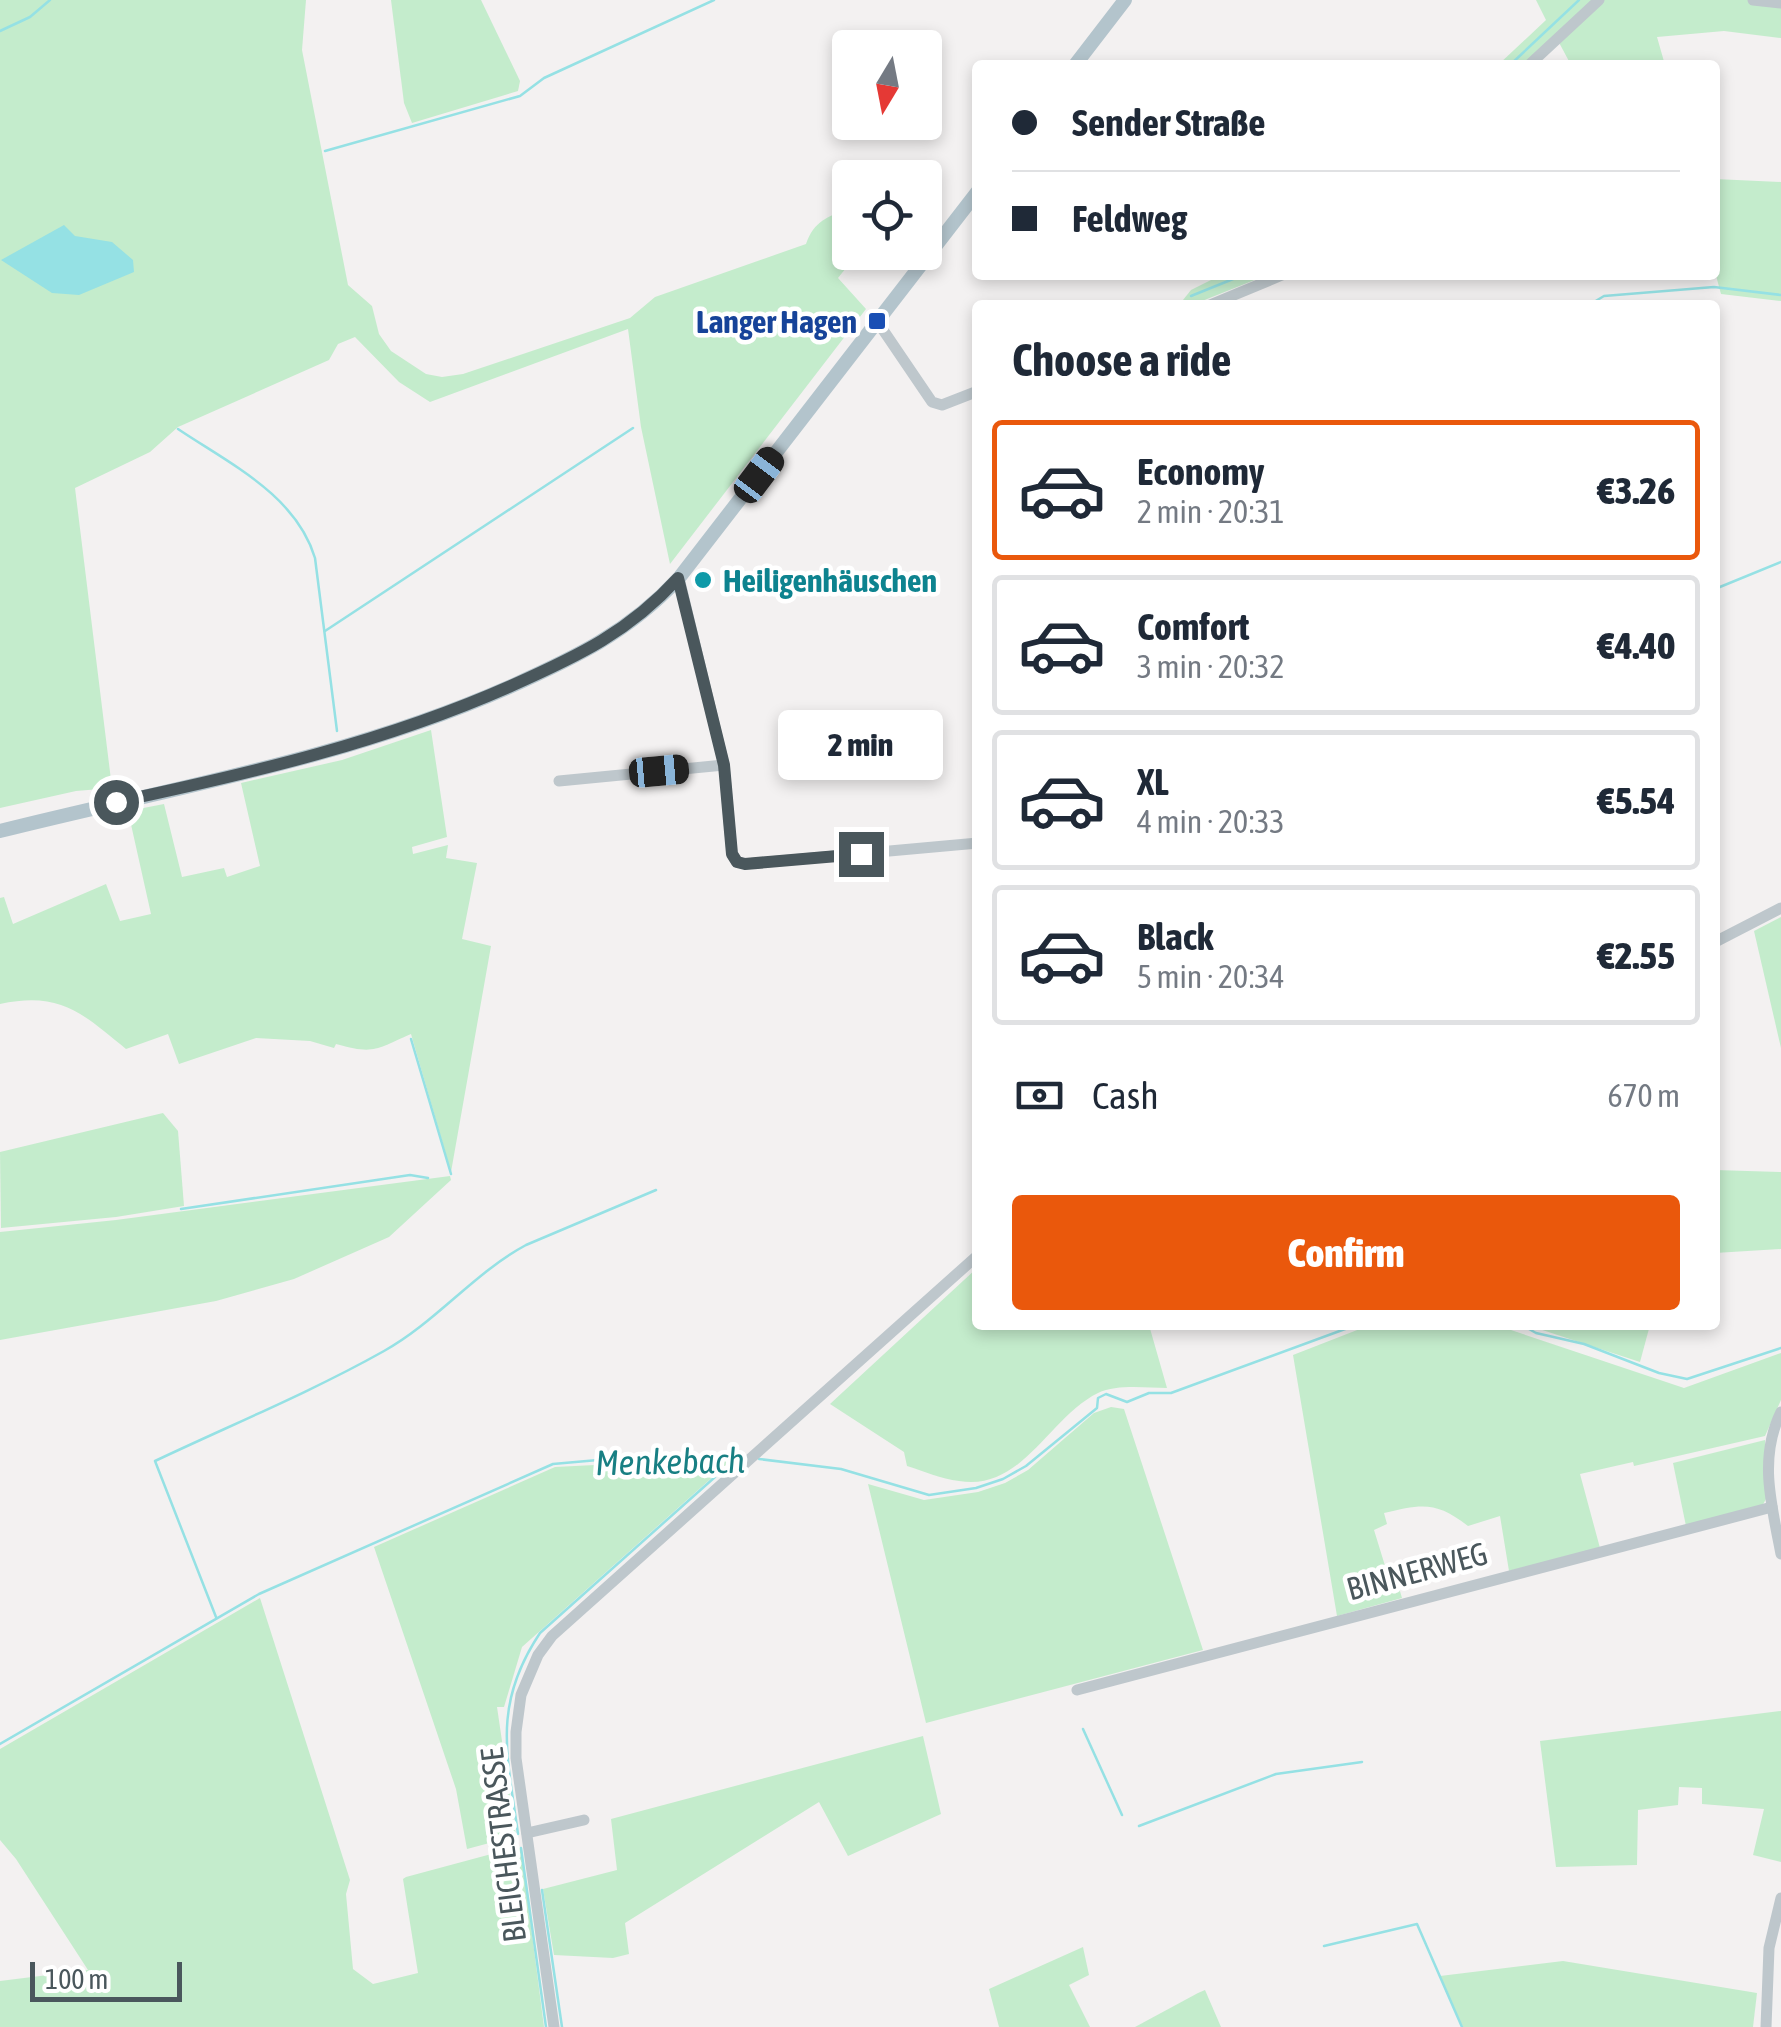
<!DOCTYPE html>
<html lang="en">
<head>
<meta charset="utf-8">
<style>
  :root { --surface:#fff; --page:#f2f2f3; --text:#1f2937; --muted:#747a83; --line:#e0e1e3; --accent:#ea580c }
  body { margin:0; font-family:"Asap Condensed",sans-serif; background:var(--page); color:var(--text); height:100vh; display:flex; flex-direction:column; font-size:38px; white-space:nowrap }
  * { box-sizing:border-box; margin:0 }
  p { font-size:32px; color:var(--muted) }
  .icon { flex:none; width:55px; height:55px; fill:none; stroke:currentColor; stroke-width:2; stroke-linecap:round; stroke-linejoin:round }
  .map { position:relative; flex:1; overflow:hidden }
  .details { position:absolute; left:972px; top:300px; width:748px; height:1030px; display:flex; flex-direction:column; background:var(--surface); border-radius:10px; box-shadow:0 5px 15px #0003 }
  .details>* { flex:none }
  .hud { position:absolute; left:972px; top:60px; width:748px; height:220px; border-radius:10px; box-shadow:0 5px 15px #0003; display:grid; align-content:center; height:220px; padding:0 40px; background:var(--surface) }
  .needle { width:65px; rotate:190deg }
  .controls { position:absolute; left:832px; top:30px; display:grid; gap:20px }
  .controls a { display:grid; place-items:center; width:110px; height:110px; border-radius:10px; background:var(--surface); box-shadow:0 5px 15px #0003; font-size:50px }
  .scale { position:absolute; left:30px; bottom:25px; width:152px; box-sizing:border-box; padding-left:10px; border:5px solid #4a575c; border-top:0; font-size:28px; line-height:35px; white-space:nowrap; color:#4a575c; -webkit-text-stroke:8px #fff; paint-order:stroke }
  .end { position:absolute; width:45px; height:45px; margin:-22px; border:12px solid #4a575c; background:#fff; box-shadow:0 0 0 5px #fff }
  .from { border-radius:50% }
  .bubble { position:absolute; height:70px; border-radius:10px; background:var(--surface); box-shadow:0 5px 15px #0003; font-size:32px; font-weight:800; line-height:70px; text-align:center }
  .car { position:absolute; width:30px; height:60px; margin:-30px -15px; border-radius:12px; box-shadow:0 0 8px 2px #0007; background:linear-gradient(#222 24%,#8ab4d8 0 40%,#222 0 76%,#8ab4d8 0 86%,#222 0) }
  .hud b { display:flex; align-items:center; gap:35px; height:95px; font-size:38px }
  .hud b+b { border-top:2px solid var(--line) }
  .hud i { width:25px; height:25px; background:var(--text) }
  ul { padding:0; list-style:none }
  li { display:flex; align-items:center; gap:30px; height:140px; margin:0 20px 15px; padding:0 20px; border:5px solid var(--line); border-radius:10px }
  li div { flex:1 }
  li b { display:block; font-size:38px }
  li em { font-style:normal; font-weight:800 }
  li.active { border-color:var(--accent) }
  li>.icon { width:90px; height:90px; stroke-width:1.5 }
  h2 { padding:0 40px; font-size:45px; line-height:120px }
  .pay { display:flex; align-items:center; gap:25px; height:110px; padding:0 40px; font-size:38px }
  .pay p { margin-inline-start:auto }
  .action { display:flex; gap:20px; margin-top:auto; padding:20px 40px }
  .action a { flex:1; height:115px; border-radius:10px; background:var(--accent); color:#fff; font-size:40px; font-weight:800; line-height:115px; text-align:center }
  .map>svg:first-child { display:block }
  .green { fill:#c4eccc }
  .water { fill:#95e1e4 }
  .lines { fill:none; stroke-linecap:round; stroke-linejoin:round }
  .stream { stroke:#95e1e4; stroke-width:2.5 }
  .minor { stroke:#bec7cc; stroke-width:11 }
  .major { stroke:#b3c4cc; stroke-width:14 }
  .route { stroke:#4a575c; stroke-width:12 }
  .transit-dot { fill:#1a4fb4; stroke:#fff; stroke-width:4 }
  .culture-dot { fill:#0f9aa8; stroke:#fff; stroke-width:4 }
  .labels { text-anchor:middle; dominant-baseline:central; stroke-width:9; stroke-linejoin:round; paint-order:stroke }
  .transit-label { font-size:32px; font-weight:bold; fill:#164399; stroke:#fff; text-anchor:end }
  .culture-label { font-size:32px; font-weight:bold; fill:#0d838f; stroke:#fff; text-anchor:start }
  .street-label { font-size:32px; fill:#4a575c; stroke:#fff }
  .water-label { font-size:35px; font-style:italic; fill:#187f83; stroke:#fff }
</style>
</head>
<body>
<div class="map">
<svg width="1781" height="2027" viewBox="0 0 1781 2027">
  <rect width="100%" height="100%" fill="#f3f1f1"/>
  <g class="green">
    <path d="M0,0H306L302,50L348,285L372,306L379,334L391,351L426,374L442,377L463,374L630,318L655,297L806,244C814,221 828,216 850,209V252L858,253L838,278L866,309L670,564L641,427L628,329L430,402L399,382L355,337L338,344L329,360L178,427L150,452L75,488L112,788L76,791L0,808Z"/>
    <path d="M391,0H481L520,81L518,91L412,123L404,103Z"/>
    <path d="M1536,0H1781V38L1724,31L1657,37L1665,65H1571L1555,35L1523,65H1498L1546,20Z"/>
    <path d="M1715,179L1781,182V301L1721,294L1715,272Z"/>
    <path d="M1221,275H1267L1192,305H1179L1191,290Z"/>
    <path d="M431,730L447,837L412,847L413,854L448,845L446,858L477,863L462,939L491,946L451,1172L411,1034C376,1049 375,1055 336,1044L334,1048L310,1041L256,1038L179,1064L168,1034L126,1049C82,1013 60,991 0,1004V898L4,897L13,924L106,884L120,921L151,914L128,811L164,804L182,877L224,868L227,877L260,866L241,783L342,760Z"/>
    <path d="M1781,917V1048L1754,931Z"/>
    <path d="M163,1113L178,1131L184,1206L116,1217L1,1228L0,1152Z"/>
    <path d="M1715,1170L1781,1172V1249L1715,1253Z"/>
    <path d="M450,1176L451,1180L389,1237L294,1279L216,1301L0,1340V1232L116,1220Z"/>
    <path d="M977,1268L978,1325H1149L1167,1388C1146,1388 1117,1384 1098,1393C1049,1417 1022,1492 959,1481C941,1479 924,1471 907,1466L904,1452L830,1404Z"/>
    <path d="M1370,1325H1496L1684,1388L1781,1353V1400L1765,1436L1634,1466L1633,1462L1580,1474L1600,1548L1509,1571L1500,1516L1468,1526C1436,1501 1422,1504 1384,1513L1387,1524L1374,1530L1386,1569L1393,1567L1402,1598L1337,1616L1293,1355Z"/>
    <path d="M1527,1325H1650L1640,1362Z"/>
    <path d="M1111,1407L1124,1409L1203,1650L926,1723L868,1484L924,1500L978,1492L1005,1483L1028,1470L1094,1413Z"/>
    <path d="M1765,1440L1766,1499L1761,1508L1686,1526L1673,1463Z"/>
    <path d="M734,1458L522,1647L504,1707H497L516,1836L467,1849L456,1789L374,1547L555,1467Z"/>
    <path d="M260,1598L350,1880L346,1894L353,1969L373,1984L418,1973L403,1879L406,1877L517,1847L521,1849L544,2027H0V1981L88,1970L16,1859L0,1840V1749Z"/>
    <path d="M1781,1711V1862L1753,1855L1764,1809L1702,1804V1788L1679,1787L1678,1805L1638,1810L1637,1865L1556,1867L1540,1741Z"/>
    <path d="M923,1736L941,1814L848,1856L819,1802L625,1923L629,1954L613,1958L554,1955L543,1889L617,1870L611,1819Z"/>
    <path d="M1083,1947L1089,1975L1069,1985L1090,2027H999L989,1989Z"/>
    <path d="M1563,1961L1757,1993L1753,2027H1463L1440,1976Z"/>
    <path d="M1205,1990L1221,2027H1135L1198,1993Z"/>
  </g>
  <path class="water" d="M64,225L75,236L112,242L133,260L134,272L79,295L52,293L1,260Z"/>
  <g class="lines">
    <g class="stream">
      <path d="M0,31L30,17L50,0"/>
      <path d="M1510,65L1579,0"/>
      <path d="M325,151L520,96L544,78L714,0"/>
      <path d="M1191,296L1243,275"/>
      <path d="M1589,305L1604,296L1714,287L1781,295"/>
      <path d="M178,429C230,464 296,495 315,558L337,731"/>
      <path d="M1715,589L1781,562"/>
      <path d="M325,631L633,428"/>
      <path d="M976,769L978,765"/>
      <path d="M411,1039L451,1174"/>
      <path d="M181,1209L410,1175L428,1178"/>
      <path d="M1522,1325L1536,1333L1584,1344L1659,1373L1687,1379L1781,1348"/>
      <path d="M759,1459L841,1469L929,1495L976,1488L1003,1479L1026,1466L1097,1408L1098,1398L1106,1394L1127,1402L1149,1393H1171L1356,1325"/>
      <path d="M216,1617L155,1461C231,1425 311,1392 384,1351C436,1322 474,1273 526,1245L656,1190"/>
      <path d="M1083,1729L1122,1815"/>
      <path d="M0,1744L259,1594L553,1464L598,1460L746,1458"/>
      <path d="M1139,1826L1276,1774L1362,1762"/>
      <path d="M518,1834C507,1754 492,1705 540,1633L715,1477"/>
      <path d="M521,1848L546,2027"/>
      <path d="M542,1890L562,2027"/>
      <path d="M1324,1946L1417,1924L1462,2027"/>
    </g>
    <g class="minor">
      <path d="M1753,0L1781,3"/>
      <path d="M1529,65L1599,0"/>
      <path d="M1210,305L1282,275"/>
      <path d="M877,321L932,402L942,405L978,391"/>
      <path d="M679,578L724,765L732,854L737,862L745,864L978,843"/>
      <path d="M559,781L724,765"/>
      <path d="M1715,942L1781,908"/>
      <path d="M1781,1412C1758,1459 1772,1506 1781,1554"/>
      <path d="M1077,1690L1772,1507"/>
      <path d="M527,1833L584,1820"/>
      <path d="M554,2027L516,1758V1732L521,1695L538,1655L552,1636L978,1255"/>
      <path d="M1766,2027L1769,1948L1781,1898"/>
    </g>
    <g class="major">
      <path d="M1075,65L1125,0"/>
      <path d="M0,831C171,788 345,759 507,688C574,658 628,633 679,578L978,191"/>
    </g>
  </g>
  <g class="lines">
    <path class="route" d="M116,802C252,773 385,742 513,685C578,656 629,632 678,578L724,765L732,854L737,862L745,864L861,854"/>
  </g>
  <rect class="transit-dot" x="867" y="311" width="20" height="20" rx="5"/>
  <circle class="culture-dot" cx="703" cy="580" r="10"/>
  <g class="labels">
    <g class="transit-label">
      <text x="857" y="321">Langer Hagen</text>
    </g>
    <g class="culture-label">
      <text x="723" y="580">Heiligenhäuschen</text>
    </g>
    <g class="street-label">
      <text transform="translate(1417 1571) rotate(-15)">BINNERWEG</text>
      <text transform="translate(503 1845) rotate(-97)">BLEICHESTRASSE</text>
    </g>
    <g class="water-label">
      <text transform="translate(670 1461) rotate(-1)">Menkebach</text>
    </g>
  </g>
</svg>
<div class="controls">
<a><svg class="needle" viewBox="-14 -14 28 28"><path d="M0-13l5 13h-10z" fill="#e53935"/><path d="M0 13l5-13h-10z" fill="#747a83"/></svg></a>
<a><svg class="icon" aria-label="locate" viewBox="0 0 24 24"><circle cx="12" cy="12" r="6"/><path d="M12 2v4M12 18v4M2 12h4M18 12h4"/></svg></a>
</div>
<div class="scale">100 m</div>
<i class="end from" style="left:116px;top:802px"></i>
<i class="end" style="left:861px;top:854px"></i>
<div class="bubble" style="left:778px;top:710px;width:165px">2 min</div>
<i class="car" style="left:759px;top:475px;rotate:37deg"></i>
<i class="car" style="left:659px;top:771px;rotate:85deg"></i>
<div class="hud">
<b><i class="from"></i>Sender Straße</b>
<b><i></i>Feldweg</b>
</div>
<section class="details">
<h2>Choose a ride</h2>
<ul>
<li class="active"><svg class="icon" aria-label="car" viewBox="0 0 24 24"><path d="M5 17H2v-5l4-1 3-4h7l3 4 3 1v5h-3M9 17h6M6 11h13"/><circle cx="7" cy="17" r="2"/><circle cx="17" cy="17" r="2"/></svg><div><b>Economy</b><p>2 min · 20:31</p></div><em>€3.26</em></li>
<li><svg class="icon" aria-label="car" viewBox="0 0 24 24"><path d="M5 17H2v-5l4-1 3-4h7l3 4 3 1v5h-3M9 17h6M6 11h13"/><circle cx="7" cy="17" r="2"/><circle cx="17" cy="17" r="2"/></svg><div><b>Comfort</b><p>3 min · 20:32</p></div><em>€4.40</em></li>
<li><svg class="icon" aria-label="car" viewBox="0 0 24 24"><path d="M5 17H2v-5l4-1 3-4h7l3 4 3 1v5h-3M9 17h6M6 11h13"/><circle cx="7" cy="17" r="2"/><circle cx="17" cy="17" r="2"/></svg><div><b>XL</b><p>4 min · 20:33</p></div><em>€5.54</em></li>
<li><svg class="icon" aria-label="car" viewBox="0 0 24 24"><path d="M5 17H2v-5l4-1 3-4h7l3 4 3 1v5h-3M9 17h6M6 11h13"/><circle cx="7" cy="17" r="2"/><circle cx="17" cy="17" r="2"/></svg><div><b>Black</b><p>5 min · 20:34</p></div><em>€2.55</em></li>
</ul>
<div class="pay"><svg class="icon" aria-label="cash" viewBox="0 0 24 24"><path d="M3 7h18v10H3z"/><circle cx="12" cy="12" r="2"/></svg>Cash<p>670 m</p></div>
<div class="action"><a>Confirm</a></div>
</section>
</div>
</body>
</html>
